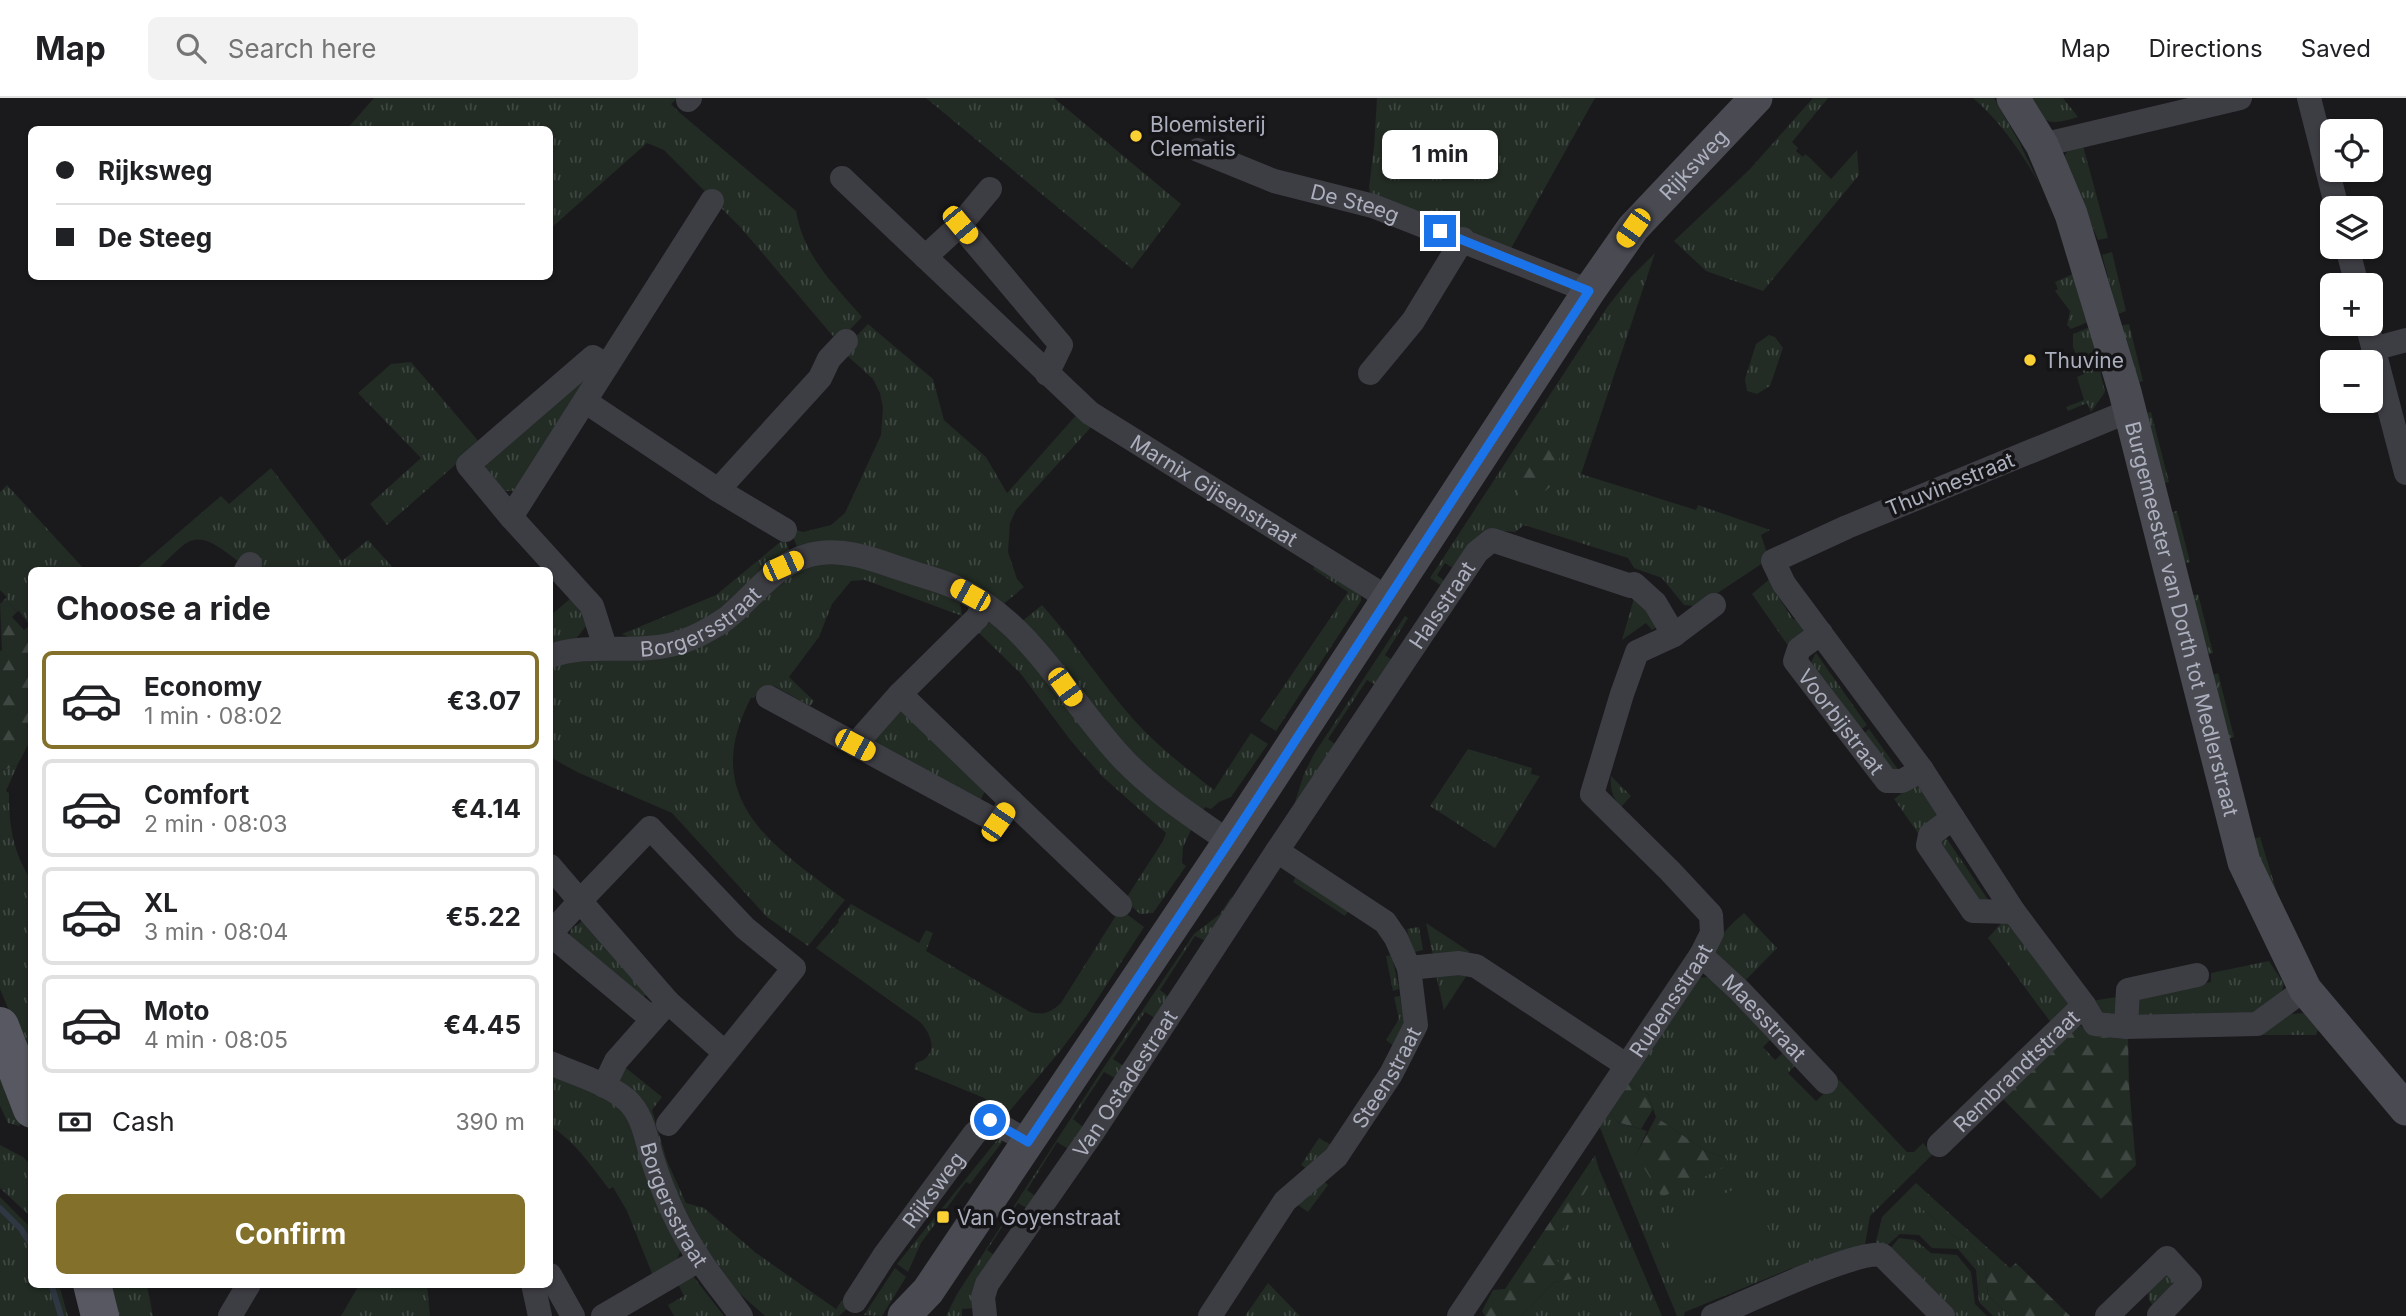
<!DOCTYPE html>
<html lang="en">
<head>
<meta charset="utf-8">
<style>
  :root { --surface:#fff; --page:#f2f2f2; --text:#202124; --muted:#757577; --line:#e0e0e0; --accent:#83702b }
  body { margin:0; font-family:Inter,sans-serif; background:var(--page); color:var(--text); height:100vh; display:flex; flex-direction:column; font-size:26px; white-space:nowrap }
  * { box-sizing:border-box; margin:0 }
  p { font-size:23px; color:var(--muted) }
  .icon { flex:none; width:38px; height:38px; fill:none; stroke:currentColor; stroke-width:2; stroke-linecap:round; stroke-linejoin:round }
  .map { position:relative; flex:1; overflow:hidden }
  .panel { position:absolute; left:28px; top:469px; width:525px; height:721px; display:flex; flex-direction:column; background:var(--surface); border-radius:10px; box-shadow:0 2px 5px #0004 }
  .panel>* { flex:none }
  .hud { position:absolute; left:28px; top:28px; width:525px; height:154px; border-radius:10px; box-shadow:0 2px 5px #0004; display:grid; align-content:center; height:154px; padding:0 28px; background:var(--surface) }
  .fabs { position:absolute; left:2320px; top:21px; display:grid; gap:14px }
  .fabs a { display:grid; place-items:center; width:63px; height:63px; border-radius:10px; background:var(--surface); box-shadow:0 2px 5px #0004; font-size:35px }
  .end { position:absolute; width:32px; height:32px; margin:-16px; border:9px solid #1a73e8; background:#fff; box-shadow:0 0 0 4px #fff }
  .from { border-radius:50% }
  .bubble { position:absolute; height:49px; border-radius:10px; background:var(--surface); box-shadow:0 2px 5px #0004; font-size:23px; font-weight:700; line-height:49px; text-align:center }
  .car { position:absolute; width:21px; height:42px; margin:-21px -10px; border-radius:9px; box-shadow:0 0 5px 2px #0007; background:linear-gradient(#f5c518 24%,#345 0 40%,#f5c518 0 76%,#345 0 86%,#f5c518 0) }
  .hud b { display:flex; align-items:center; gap:24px; height:66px; font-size:26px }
  .hud b+b { border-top:2px solid var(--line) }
  .hud i { width:18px; height:18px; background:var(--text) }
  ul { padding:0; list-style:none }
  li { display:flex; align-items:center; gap:21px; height:98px; margin:0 14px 10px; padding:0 14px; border:4px solid var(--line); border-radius:10px }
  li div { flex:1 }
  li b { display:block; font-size:26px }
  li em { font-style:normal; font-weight:700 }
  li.current { border-color:var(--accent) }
  li>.icon { width:63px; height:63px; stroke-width:1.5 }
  h2 { padding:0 28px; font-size:32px; line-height:84px }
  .pay { display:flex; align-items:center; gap:18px; height:77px; padding:0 28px; font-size:26px }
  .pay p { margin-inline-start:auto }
  .action { display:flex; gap:14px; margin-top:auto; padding:14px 28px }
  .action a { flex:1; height:80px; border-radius:10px; background:var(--accent); color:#fff; font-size:28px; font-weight:700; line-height:80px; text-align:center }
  header { display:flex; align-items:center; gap:42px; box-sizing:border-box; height:98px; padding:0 35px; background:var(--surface); border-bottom:2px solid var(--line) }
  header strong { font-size:33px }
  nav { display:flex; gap:38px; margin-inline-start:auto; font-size:24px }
  .search { width:490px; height:63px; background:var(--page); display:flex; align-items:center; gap:18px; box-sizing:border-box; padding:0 24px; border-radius:10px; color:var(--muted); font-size:26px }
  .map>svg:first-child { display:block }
  .grass { fill:url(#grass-tufts) }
  .forest { fill:url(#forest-firs) }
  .pitch { fill:#222b24 }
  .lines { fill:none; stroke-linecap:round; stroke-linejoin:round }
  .stream { stroke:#2f3742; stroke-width:6 }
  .street { stroke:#3d3d44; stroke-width:24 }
  .secondary { stroke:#494a52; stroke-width:33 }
  .primary { stroke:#575861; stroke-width:38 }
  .route { stroke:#1a73e8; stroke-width:9 }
  .poi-dot { fill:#fbd034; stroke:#151518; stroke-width:2.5 }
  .labels { text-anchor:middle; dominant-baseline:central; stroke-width:7; stroke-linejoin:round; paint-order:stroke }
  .poi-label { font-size:21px; fill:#acafbd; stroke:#151518; text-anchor:start }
  .street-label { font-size:21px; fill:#acafbd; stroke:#151518 }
</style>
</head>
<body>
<header>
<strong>Map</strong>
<div class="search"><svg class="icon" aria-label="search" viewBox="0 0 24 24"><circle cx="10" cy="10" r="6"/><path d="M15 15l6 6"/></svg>Search here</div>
<nav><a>Map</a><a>Directions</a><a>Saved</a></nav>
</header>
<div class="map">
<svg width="2406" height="1218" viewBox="0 0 2406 1218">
  <defs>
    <pattern id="grass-tufts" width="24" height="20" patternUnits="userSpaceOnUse" patternTransform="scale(1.75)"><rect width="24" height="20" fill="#222b24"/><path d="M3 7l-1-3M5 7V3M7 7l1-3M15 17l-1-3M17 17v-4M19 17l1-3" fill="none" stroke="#3f4742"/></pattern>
    <pattern id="forest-firs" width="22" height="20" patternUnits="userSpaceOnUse" patternTransform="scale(1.75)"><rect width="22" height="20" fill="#222b24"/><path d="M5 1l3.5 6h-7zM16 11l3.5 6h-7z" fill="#3f4742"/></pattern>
  </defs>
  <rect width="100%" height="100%" fill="#1a1a1d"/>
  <g class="grass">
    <path d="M374,0H678L671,6L680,15L796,113C804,159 833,185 862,219L838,244L741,130L664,52L647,45L550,131V32H346Z"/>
    <path d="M926,0H1054L1181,106L1132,171Z"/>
    <path d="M1377,0H1595L1509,154L1370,95L1369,89L1374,49Z"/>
    <path d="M1813,0H1828L1792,44L1798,50L1796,53L1803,59L1805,56L1809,59L1831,81L1857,52L1859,77L1763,193L1706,173L1674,143L1750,71Z"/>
    <path d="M1973,0H1994L2018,42L2040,87C2021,54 2002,25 1973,0Z"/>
    <path d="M2030,0H2063L2078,19C2047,28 2045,27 2030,0Z"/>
    <path d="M2082,44L2108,140L2098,142L2075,88L2061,68C2065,54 2069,49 2082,44Z"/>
    <path d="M2112,154L2126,213L2118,216L2102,157Z"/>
    <path d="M1655,155L1581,376L1696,412L1698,407L1770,432L1761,437L1769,461L1704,504L1694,508L1684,507L1662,480L1634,470L1628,460L1524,427L1515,434C1481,429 1474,449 1457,473L1445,465L1437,477L1448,486L1445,490L1430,480L1608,208L1631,179Z"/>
    <path d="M2075,175L2088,224L2071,231L2067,227L2070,213L2055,193L2058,191L2055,184Z"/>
    <path d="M868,226L933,281L944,322L986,359L1007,395L1079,314L1093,327L1016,412L1010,425L1008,454L1017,481L1024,489L1001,508L798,452L790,430L803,434L831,427L845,415L881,337L883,310L880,295L873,281L842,253Z"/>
    <path d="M2129,226L2143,283L2128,288L2119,228Z"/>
    <path d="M2090,229L2105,294L2091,314L2087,305L2068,313L2066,309L2084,302L2077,279L2084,276L2073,249V236Z"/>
    <path d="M1769,237L1775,239L1783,250L1770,288L1757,296L1747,293L1745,281L1756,246Z"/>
    <path d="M411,264L480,345L387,427L370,406L421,360L358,295L391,266Z"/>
    <path d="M590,276L514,393H505L486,373L485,365Z"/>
    <path d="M2151,314L2169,384L2160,386L2135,318Z"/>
    <path d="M271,370L342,463L368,442L395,472H253C233,465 208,429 185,446C175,453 166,464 157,472H135L221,398L229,406Z"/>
    <path d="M7,387L85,472H32L31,529L19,513L17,514L5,501L7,499L0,492V394Z"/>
    <path d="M2177,413L2190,464L2180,467L2167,415Z"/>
    <path d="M784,441L791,455C751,488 711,528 659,538C644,540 636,543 622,536L716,497Z"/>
    <path d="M835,461L941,494L960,505L962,518L865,482L851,483L832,506L819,539L789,579L814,603L810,608L774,588L765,592L761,590L754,600H751C698,700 772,748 845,802L808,848L767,819L672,715L577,674L550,659V566L644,558L783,478Z"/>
    <path d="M1316,465L1361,498V503L1276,633L1260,623L1348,494L1313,471Z"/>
    <path d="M1772,479L1775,482L1773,491L1793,521L1801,522L1809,534L1789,549L1752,496Z"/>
    <path d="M1636,493L1661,526L1652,532L1646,525L1622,542Z"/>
    <path d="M2198,496L2213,555L2202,558L2188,499Z"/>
    <path d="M571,500L583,514L586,528L576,541L550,549V518Z"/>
    <path d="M1042,507C1074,543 1101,584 1133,621C1157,648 1185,669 1214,692L1251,635L1268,646L1231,699L1219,704L1211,711L1205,709L1201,716L1155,680L1020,525Z"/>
    <path d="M1405,518L1408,520L1385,557L1395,564L1383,591L1367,582L1328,641L1339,649L1294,707L1304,676L1314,656Z"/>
    <path d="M985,524L997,526L1192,730L1183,749L1182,765L1186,768L1153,815L1140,816L1125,802L1163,743L1166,735L1103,679L1071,643L1021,576L975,531Z"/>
    <path d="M1816,555L1867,627L1858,634L1811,564Z"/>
    <path d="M2218,575L2234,639L2223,642L2202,581Z"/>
    <path d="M899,610L986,691L980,703L877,652L872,641Z"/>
    <path d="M1869,631L1902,677L1898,680L1861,638Z"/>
    <path d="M1468,651L1532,670L1531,676L1540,678L1495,750L1430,708Z"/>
    <path d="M18,666L6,693L9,695C9,728 13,754 31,782V965L0,891V674Z"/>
    <path d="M1611,678L1631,698L1621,709C1612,699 1610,691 1611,678Z"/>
    <path d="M1911,688H1918L1940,718L1920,738L1894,701Z"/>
    <path d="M1945,738L1993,809L1985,812L1939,751L1941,740Z"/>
    <path d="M2260,739L2277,795L2271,798L2249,742Z"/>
    <path d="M1296,778L1348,813L1345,818L1293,784Z"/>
    <path d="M1231,799L1236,803L1208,844L1195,838L1160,892L1174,903L1160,923L1145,914L1113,961L1125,969L1117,981L1104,974L1073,1021L1087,1032L1073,1054L1057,1044L1027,1092L1038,1100L1030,1112L1018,1105L987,1152L997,1159L977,1210L962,1211V1218H946L957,1196L1106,966L1194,836L1220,816Z"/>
    <path d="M851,806L919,845L926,832L933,835L926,853L1030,914C1044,917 1050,915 1061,905L1120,811L1144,829L1087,917L1061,952L1007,1016L984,1000L914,971L916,965C939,958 933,938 920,924L816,850L839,824L838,822Z"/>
    <path d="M1744,815L1777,850L1743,885C1736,879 1722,871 1718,862C1709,844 1733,825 1744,815Z"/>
    <path d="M584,822L647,895L644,899L569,839L571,831Z"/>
    <path d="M2010,822L2069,903L2067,912L2052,926L1988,840L2003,823Z"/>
    <path d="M1426,825L1470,854L1434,862Z"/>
    <path d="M1419,829L1423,852L1411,855L1407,831Z"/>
    <path d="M1392,857L1399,891L1393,893L1386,858Z"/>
    <path d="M2269,863L2284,886L2279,903L2254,920H2137V902L2211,884V875Z"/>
    <path d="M1469,874L1444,912L1436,877Z"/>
    <path d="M1706,879L1714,882L1773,939L1763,949L1775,962L1786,952L1797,965L1788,975L1816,1003L1839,982L1907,1054H1914L1923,1045L1933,1056L1870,1118L1865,1147L1802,1174L1792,1170L1685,1214L1684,1218H1677L1598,1025L1608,1009L1617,1024L1647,1033L1636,1057L1727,1061L1704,1052L1656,1019L1648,996L1625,984L1696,880Z"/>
    <path d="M1400,898L1406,936L1398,951L1386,942L1399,921L1394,899Z"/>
    <path d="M2117,899L2122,912L2107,920L2091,903Z"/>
    <path d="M2305,915L2318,932L2316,937H2258L2290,916Z"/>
    <path d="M0,964L21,1024L19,1028L8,1025L0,1008Z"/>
    <path d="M621,966L662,999L652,1012L667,1063L686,1105L704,1110L756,1155L836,1211L842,1202L850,1208L839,1218H765L740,1196L709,1158L620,985L619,971Z"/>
    <path d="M550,974L613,1004L626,1016L681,1151L677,1162L653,1178L627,1113L613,1089L609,1091C591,1068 575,1043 550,1028Z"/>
    <path d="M1002,1036L1006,1039L970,1086L966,1084L921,1145L908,1174L897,1166Z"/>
    <path d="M1319,1040L1333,1048L1306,1070L1301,1067Z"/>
    <path d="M0,1047L23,1059L31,1067V1119L0,1090Z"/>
    <path d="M1599,1071L1662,1218H1521L1554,1184L1577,1180L1547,1155Z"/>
    <path d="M1320,1080L1328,1087L1308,1114L1295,1105Z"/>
    <path d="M1905,1096L1955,1139L1969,1145L1985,1164L1988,1197L2009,1218H1993L1979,1204L1976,1172L1958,1151L1932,1150L1919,1137L1900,1136L1885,1149L1875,1147L1882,1119Z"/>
    <path d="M0,1099L31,1130L32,1186L59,1187L68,1218H0Z"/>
    <path d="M1899,1140L1915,1142L1931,1155L1957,1157L1971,1174L1975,1206L1987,1218H1954L1889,1152Z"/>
    <path d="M895,1170L906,1179L882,1218L864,1217Z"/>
    <path d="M2162,1174L2176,1181L2154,1209L2149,1202L2148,1190Z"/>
    <path d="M693,1178L724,1218H674L668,1207L684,1198L677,1184Z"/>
    <path d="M1268,1185L1300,1218H1245Z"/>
    <path d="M103,1187H147L153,1218H110Z"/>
    <path d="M359,1187H427L430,1218H341Z"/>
  </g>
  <g class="forest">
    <path d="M1539,343L1560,352L1557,383L1537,400L1518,399L1519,371Z"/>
    <path d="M5,501L17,514L12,519L24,532L30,527L31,529V641L18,666L0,674V553L2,552L0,506Z"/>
    <path d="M2074,923C2093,938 2104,940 2128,941L2129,987L2136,1067L2101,1101L2000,998Z"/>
    <path d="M1625,984L1648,996L1653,1011L1641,1031L1617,1024L1608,1009Z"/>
    <path d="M1656,1019L1704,1052L1727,1061L1725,1069L1662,1099L1636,1057Z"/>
    <path d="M1595,1057L1599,1071L1548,1155L1578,1180L1554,1184L1521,1218H1485L1482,1213L1493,1192L1505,1191Z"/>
    <path d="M1916,1085L2010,1170L2016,1165L2070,1218H2009L1988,1197L1985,1164L1969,1145L1955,1139L1905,1096Z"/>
  </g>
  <path class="pitch" d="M1748,1085L1777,1149L1689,1190L1659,1126Z"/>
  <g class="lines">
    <g class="stream">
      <path d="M0,1110L21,1131L32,1148"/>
      <path d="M51,1186L61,1218"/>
    </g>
    <g class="street">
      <path d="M2309,0L2337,110"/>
      <path d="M688,2L690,0"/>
      <path d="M2042,47L2240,0"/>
      <path id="s1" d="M1198,52L1274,83L1373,108L1589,193"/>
      <path id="s2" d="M842,80L1090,315L1373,491L1386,503"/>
      <path d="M960,127L1061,247L1047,276"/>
      <path d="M2347,149L2357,187"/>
      <path d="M925,159L960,127L990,91"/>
      <path d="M2367,226L2406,375"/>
      <path d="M2373,251L2406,242"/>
      <path d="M1370,275L1413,223L1463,141"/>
      <path d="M586,304L718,392L785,432"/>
      <path d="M2129,313L1847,429L1773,463L1784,486L1922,672L2014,814L2084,907L2095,926L2126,929L2257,926L2305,891"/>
      <path d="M718,392L820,280L829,261L846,243"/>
      <path d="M511,419L468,367L593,259L607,268"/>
      <path d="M246,472L250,466"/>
      <path id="s3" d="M1821,535L1799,551L1795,563L1887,683H1902L1922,672"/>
      <path d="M605,549L592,508L511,419L712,103"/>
      <path id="s4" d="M550,558C590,544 630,556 670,547C689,543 711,531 727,520C757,496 778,460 820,455C848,451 877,463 902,471C921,478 940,482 957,490C1033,525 1070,606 1125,663C1156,695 1194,719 1229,744"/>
      <path d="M900,596L1011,703"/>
      <path d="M768,599L998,724L1011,703L1120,807"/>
      <path d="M855,647L900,596L977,520L984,507"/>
      <path d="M1953,720L1930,737L1928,747L1973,813L2014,814"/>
      <path d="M550,768L580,803L650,730L745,830L794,870L668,1026"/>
      <path d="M550,836L580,803L668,904"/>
      <path d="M550,836L652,921"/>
      <path id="s5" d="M1701,857L1740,893L1826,984"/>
      <path d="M1409,870L1459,865L1476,868L1626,967"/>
      <path d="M2126,929L2128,892L2197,877"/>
      <path id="s6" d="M550,965C575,976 605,984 627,1002C643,1017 646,1040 652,1060C663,1095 679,1131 700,1162C712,1181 728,1199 741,1218"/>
      <path d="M604,988L616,963L668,904L724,954"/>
      <path id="s7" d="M1939,1047L2084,907"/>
      <path d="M550,1177L573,1218"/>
      <path d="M533,1186L540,1218"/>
      <path id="s8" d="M855,1203L884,1158L975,1035L990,1022L1029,1044"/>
      <path d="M230,1218L249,1186"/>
      <path d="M603,1218L699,1162"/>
      <path id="s9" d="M985,1218L983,1199L987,1186L1091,1037L1277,753L1477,454L1492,442L1631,488L1634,486L1655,505L1674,537"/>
      <path id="s10" d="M1210,1218L1285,1103L1336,1059L1391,976L1416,927L1409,870L1396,840L1385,824L1277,753"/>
      <path id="s11" d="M1459,1218L1701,857L1712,835L1711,817L1670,773L1592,696L1622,596L1637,554L1674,537L1714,507"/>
      <path d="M1713,1218C1745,1205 1855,1152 1882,1157L1943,1218"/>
      <path d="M2107,1218L2167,1160L2190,1185L2159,1217"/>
    </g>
    <g class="secondary">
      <path id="s12" d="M2013,0L2042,47L2071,116L2125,294L2244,764L2305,891L2406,1011"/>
      <path id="s13" d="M904,1218L928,1193L1229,744L1589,193L1633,130L1756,0"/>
    </g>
    <g class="primary">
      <path d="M0,928L32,1011"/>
      <path d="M92,1186L100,1218"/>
    </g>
  </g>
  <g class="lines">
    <path class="route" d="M990,1022L1028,1044L1229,744L1589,193L1440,133"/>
  </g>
  <g class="poi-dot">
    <circle cx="1136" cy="38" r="7"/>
    <circle cx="2030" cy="262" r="7"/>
    <rect x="936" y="1112" width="14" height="14" rx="3.5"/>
  </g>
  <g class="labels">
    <g class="poi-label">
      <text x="1150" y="26">Bloemisterij<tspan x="1150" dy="24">Clematis</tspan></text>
      <text x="2044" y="262">Thuvine</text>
      <text x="957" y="1119">Van Goyenstraat</text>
    </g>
    <g class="street-label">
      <text stroke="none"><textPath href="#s13" startOffset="1398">Rijksweg</textPath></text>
      <text stroke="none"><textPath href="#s1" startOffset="166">De Steeg</textPath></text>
      <text transform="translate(1950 386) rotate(-22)">Thuvinestraat</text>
      <text stroke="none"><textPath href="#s2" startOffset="488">Marnix Gijsenstraat</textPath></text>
      <text stroke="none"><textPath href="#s9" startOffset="850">Halsstraat</textPath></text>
      <text stroke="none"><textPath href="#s4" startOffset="158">Borgersstraat</textPath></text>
      <text stroke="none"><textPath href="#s12" startOffset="550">Burgemeester van Dorth tot Medlerstraat</textPath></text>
      <text stroke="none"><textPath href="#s3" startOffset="116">Voorbijstraat</textPath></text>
      <text stroke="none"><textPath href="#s11" startOffset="380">Rubensstraat</textPath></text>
      <text stroke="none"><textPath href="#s5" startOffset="89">Maesstraat</textPath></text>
      <text stroke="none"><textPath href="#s7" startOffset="107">Rembrandtstraat</textPath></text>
      <text stroke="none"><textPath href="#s10" startOffset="299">Steenstraat</textPath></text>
      <text stroke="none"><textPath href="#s9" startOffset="276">Van Ostadestraat</textPath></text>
      <text stroke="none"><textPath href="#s8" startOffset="136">Rijksweg</textPath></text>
      <text stroke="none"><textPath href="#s6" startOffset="201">Borgersstraat</textPath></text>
    </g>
  </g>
</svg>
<div class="fabs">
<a><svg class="icon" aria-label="locate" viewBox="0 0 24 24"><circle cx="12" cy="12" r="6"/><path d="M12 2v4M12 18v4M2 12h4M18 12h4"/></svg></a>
<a><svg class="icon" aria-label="layers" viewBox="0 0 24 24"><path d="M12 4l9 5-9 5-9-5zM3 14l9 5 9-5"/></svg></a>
<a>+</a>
<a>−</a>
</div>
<i class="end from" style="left:990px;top:1022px"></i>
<i class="end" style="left:1440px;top:133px"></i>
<div class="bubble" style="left:1382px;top:32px;width:116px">1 min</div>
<i class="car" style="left:960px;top:127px;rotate:140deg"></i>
<i class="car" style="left:1633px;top:130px;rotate:215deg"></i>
<i class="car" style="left:783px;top:468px;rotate:66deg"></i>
<i class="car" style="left:970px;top:497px;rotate:299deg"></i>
<i class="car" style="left:1065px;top:589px;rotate:144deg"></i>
<i class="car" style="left:855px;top:647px;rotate:118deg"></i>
<i class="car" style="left:998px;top:724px;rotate:34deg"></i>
<div class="hud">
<b><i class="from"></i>Rijksweg</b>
<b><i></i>De Steeg</b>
</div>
<section class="panel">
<h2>Choose a ride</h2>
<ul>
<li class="current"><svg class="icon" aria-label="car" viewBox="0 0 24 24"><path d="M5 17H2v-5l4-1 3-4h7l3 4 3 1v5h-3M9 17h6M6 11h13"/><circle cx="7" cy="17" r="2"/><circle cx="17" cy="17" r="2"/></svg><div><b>Economy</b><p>1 min · 08:02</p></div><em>€3.07</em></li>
<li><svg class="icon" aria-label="car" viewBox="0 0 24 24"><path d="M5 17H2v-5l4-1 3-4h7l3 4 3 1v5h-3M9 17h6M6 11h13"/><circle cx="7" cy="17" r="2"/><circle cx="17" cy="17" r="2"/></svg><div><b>Comfort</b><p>2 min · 08:03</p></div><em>€4.14</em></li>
<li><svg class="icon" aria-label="car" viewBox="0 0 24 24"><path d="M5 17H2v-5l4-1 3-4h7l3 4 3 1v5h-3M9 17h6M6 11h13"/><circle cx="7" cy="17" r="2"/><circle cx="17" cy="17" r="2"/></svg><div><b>XL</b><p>3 min · 08:04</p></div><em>€5.22</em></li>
<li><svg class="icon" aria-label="car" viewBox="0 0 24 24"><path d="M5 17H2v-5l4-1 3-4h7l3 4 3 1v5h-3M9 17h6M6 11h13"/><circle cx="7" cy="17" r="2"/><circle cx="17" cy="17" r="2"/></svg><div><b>Moto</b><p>4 min · 08:05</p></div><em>€4.45</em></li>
</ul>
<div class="pay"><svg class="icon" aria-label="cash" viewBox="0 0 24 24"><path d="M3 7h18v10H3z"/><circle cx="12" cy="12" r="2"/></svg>Cash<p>390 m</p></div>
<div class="action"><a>Confirm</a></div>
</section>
</div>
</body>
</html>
